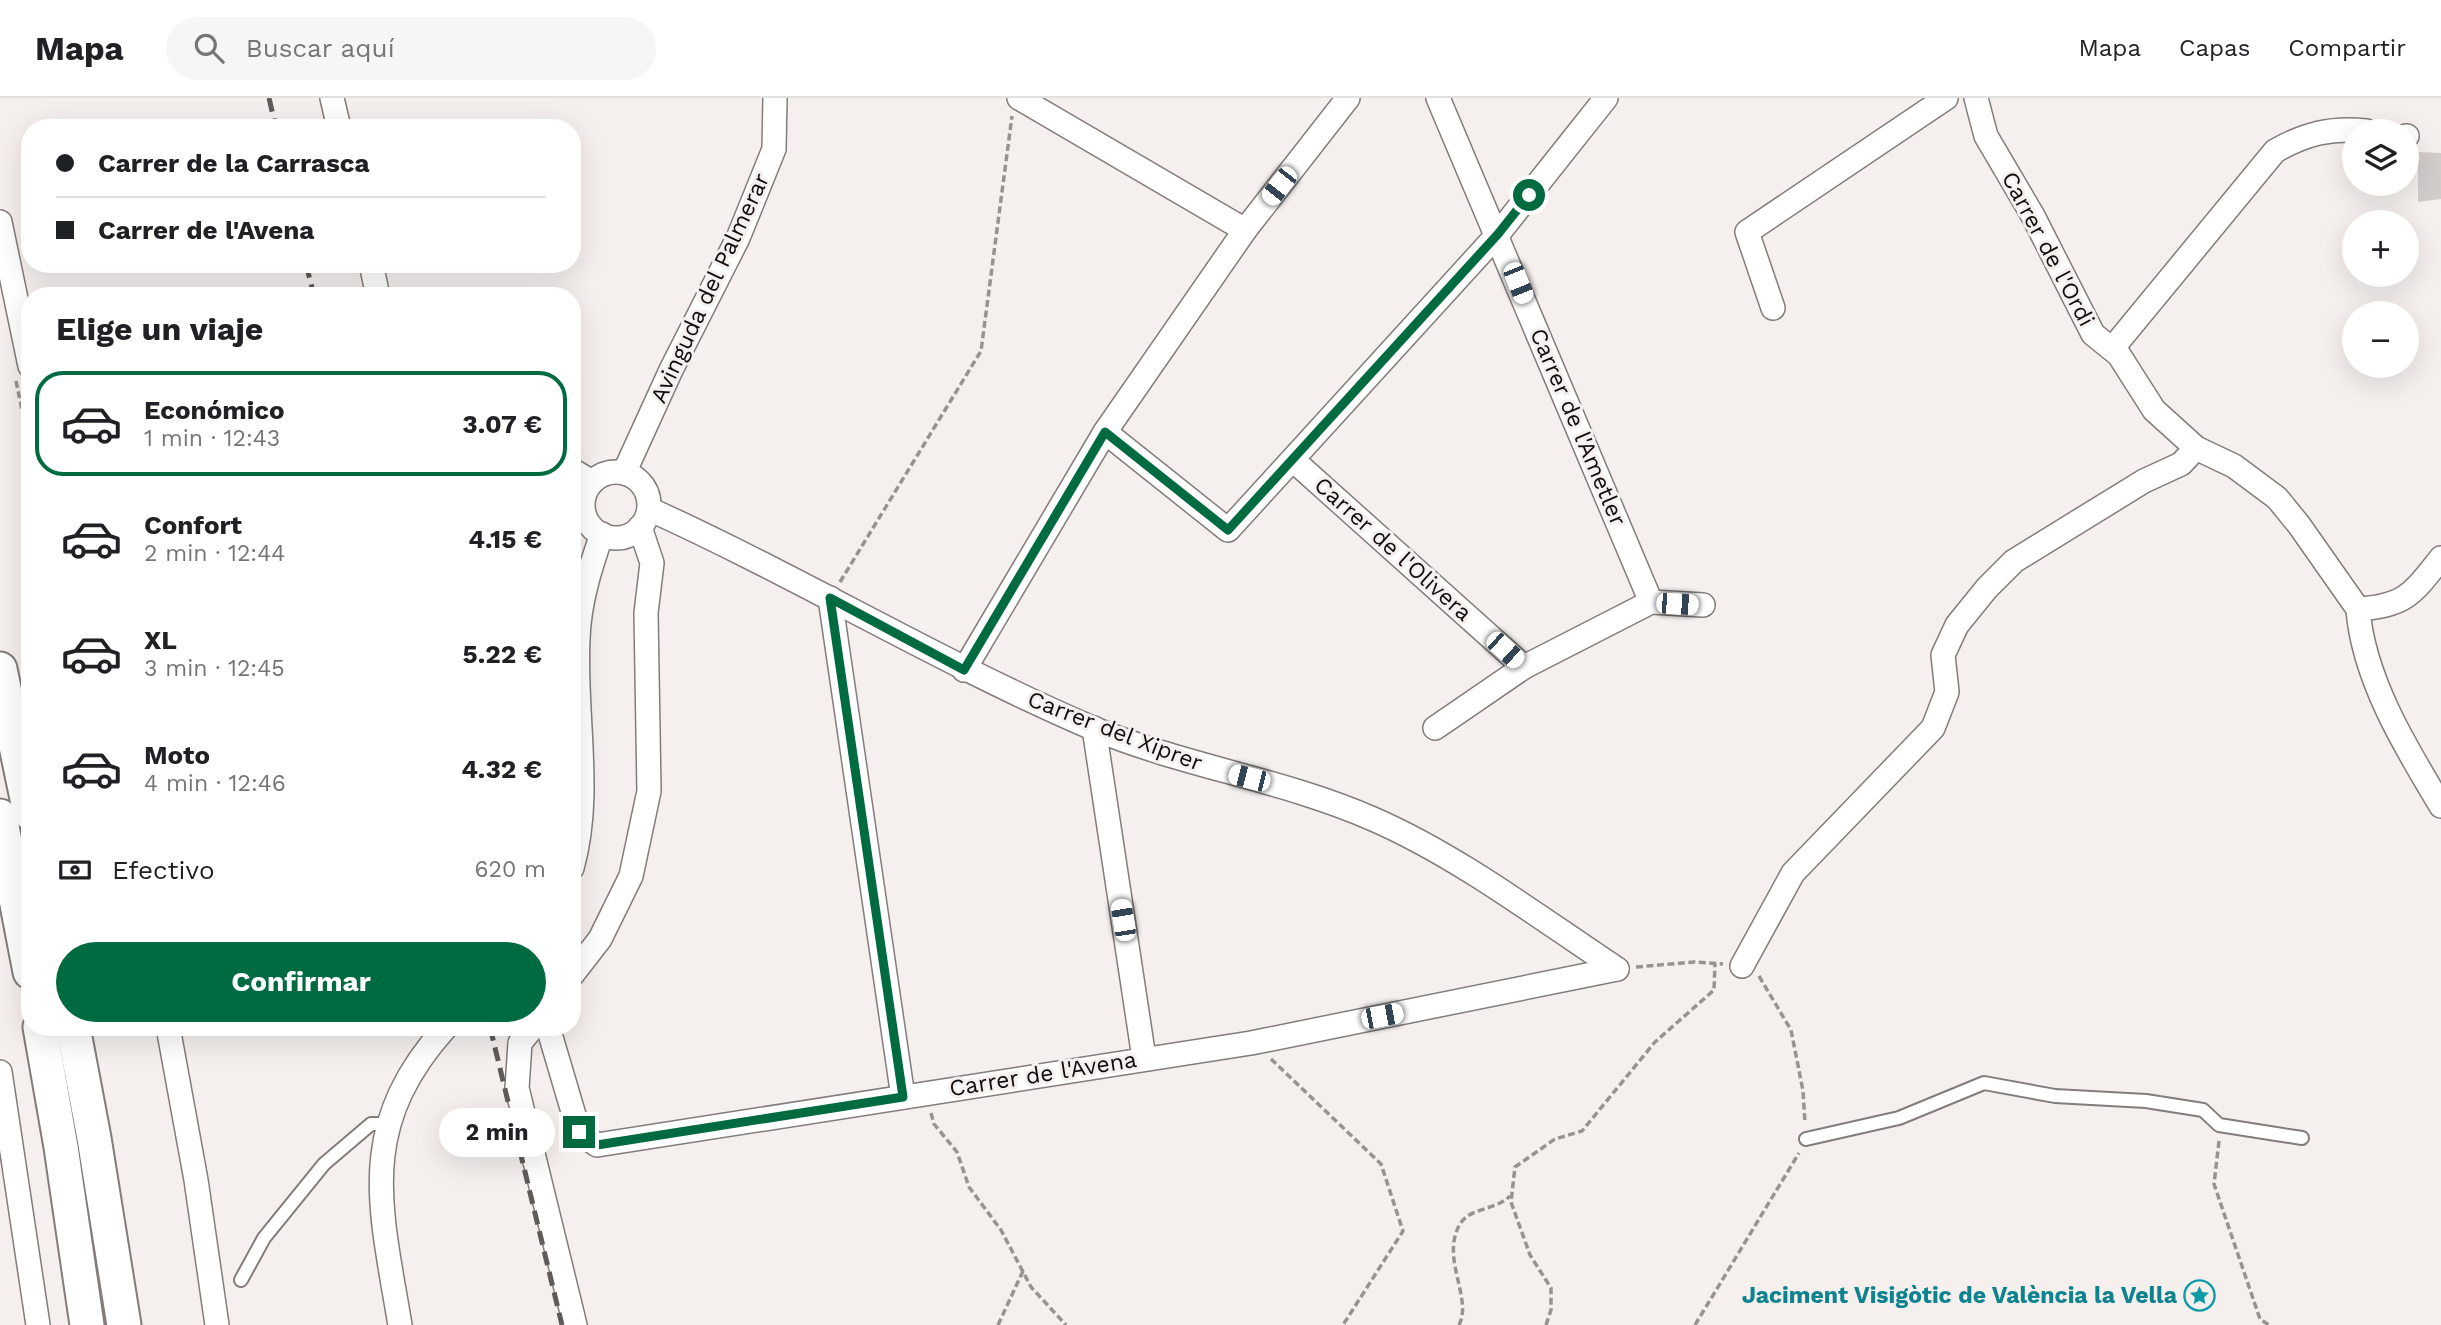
<!DOCTYPE html>
<html lang="es">
<head>
<meta charset="utf-8">
<style>
  :root { --surface:#fff; --page:#f6f6f6; --text:#202124; --muted:#757577; --line:#e0e0e0; --accent:#006a40 }
  body { margin:0; font-family:"Work Sans",sans-serif; background:var(--page); color:var(--text); height:100vh; display:flex; flex-direction:column; font-size:26px; white-space:nowrap }
  * { box-sizing:border-box; margin:0 }
  p { font-size:23px; color:var(--muted) }
  .icon { flex:none; width:38px; height:38px; fill:none; stroke:currentColor; stroke-width:2; stroke-linecap:round; stroke-linejoin:round }
  .map { position:relative; flex:1; overflow:hidden }
  .side { position:absolute; left:21px; top:189px; width:560px; height:749px; display:flex; flex-direction:column; background:var(--surface); border-radius:28px; box-shadow:0 7px 28px #0002 }
  .side>* { flex:none }
  .hud { position:absolute; left:21px; top:21px; width:560px; height:154px; border-radius:28px; box-shadow:0 7px 28px #0002; display:grid; align-content:center; height:154px; padding:0 35px; background:var(--surface) }
  .buttons { position:absolute; left:2342px; top:21px; display:grid; gap:14px }
  .buttons a { display:grid; place-items:center; width:77px; height:77px; border-radius:50%; background:var(--surface); box-shadow:0 7px 28px #0002; font-size:35px }
  .end { position:absolute; width:32px; height:32px; margin:-16px; border:9px solid #006a40; background:#fff; box-shadow:0 0 0 4px #fff }
  .from { border-radius:50% }
  .bubble { position:absolute; height:49px; border-radius:24px; background:var(--surface); box-shadow:0 7px 28px #0002; font-size:23px; font-weight:700; line-height:49px; text-align:center }
  .car { position:absolute; width:21px; height:42px; margin:-21px -10px; border-radius:9px; box-shadow:0 0 5px 2px #0007; background:linear-gradient(#fff 24%,#345 0 40%,#fff 0 76%,#345 0 86%,#fff 0) }
  .hud b { display:flex; align-items:center; gap:24px; height:66px; font-size:26px }
  .hud b+b { border-top:2px solid var(--line) }
  .hud i { width:18px; height:18px; background:var(--text) }
  ul { padding:0; list-style:none }
  li { display:flex; align-items:center; gap:21px; height:105px; margin:0 14px 10px; padding:0 21px; border:4px solid transparent; border-radius:28px }
  li div { flex:1 }
  li b { display:block; font-size:26px }
  li em { font-style:normal; font-weight:700 }
  li.selected { border-color:var(--accent) }
  li>.icon { width:63px; height:63px; stroke-width:1.5 }
  h2 { padding:0 35px; font-size:32px; line-height:84px }
  .pay { display:flex; align-items:center; gap:18px; height:77px; padding:0 35px; font-size:26px }
  .pay p { margin-inline-start:auto }
  .action { display:flex; gap:14px; margin-top:auto; padding:14px 35px }
  .action a { flex:1; height:80px; border-radius:42px; background:var(--accent); color:#fff; font-size:28px; font-weight:700; line-height:80px; text-align:center }
  header { display:flex; align-items:center; gap:42px; box-sizing:border-box; height:98px; padding:0 35px; background:var(--surface); border-bottom:2px solid var(--line) }
  header strong { font-size:33px }
  nav { display:flex; gap:38px; margin-inline-start:auto; font-size:24px }
  .search { width:490px; height:63px; background:var(--page); display:flex; align-items:center; gap:18px; box-sizing:border-box; padding:0 24px; border-radius:38px; color:var(--muted); font-size:26px }
  .map>svg:first-child { display:block }
  .building { fill:#d2cdcb }
  .lines { fill:none; stroke-linecap:round; stroke-linejoin:round }
  .service-casing { stroke:#827d7b; stroke-width:16 }
  .minor-casing { stroke:#827d7b; stroke-width:26 }
  .secondary-casing { stroke:#827d7b; stroke-width:37 }
  .path { stroke:#969391; stroke-width:3.5; stroke-dasharray:7 3.5; stroke-linecap:butt }
  .service { stroke:#fff; stroke-width:12 }
  .minor { stroke:#fff; stroke-width:23 }
  .secondary { stroke:#fff; stroke-width:33 }
  .rail { stroke:#5e5b5a; stroke-width:5; stroke-dasharray:14 7; stroke-linecap:butt }
  .route { stroke:#006a40; stroke-width:9 }
  .labels { text-anchor:middle; dominant-baseline:central; stroke-width:6; stroke-linejoin:round; paint-order:stroke }
  .street-label { font-size:23px; fill:#0f0d0c; stroke:#f5f0ee }
  .culture-label { font-size:23px; font-weight:bold; fill:#0d838f; stroke:#f5f0ee; text-anchor:end }
</style>
</head>
<body>
<header>
<strong>Mapa</strong>
<div class="search"><svg class="icon" aria-label="search" viewBox="0 0 24 24"><circle cx="10" cy="10" r="6"/><path d="M15 15l6 6"/></svg>Buscar aquí</div>
<nav><a>Mapa</a><a>Capas</a><a>Compartir</a></nav>
</header>
<div class="map">
<svg width="2441" height="1227" viewBox="0 0 2441 1227">
  <rect width="100%" height="100%" fill="#f5f0ee"/>
  <path class="building" d="M2418,54L2441,55V101L2418,104Z"/>
  <g class="lines">
    <defs>
      <g id="service">
        <path d="M1806,1041L1899,1020L1984,985L2055,998L2146,1003L2203,1012L2219,1027L2302,1040"/>
        <path d="M241,1182L264,1140L324,1066L371,1026H387"/>
      </g>
      <g id="minor">
        <path d="M332,0L339,30"/>
        <path d="M1019,0L1245,132"/>
        <path d="M1438,0L1651,504"/>
        <path d="M1976,0L1986,38L2033,118L2093,236L2119,257L2154,312L2196,350L2234,368L2277,400L2299,427L2358,511C2406,508 2413,495 2441,460"/>
        <path d="M2406,38H2407"/>
        <path d="M0,124L30,268"/>
        <path d="M371,166L378,198"/>
        <path d="M1773,210L1747,134L1946,0"/>
        <path d="M2112,251L2275,53C2305,36 2331,29 2366,33"/>
        <path d="M1105,334L1228,432L1498,136L1606,0"/>
        <path d="M1293,362L1524,569"/>
        <path d="M572,372L592,384"/>
        <circle cx="616" cy="407" r="33"/>
        <path d="M624,375L671,272L738,140L774,51L775,0"/>
        <path d="M649,411C799,479 939,564 1090,629C1182,668 1282,681 1373,721C1458,758 1540,820 1617,871"/>
        <path d="M830,500L903,999"/>
        <path d="M2358,511C2363,580 2406,650 2441,708"/>
        <path d="M964,572L1105,334L1245,132L1348,0"/>
        <path d="M1094,630L1144,960"/>
        <path d="M1435,630L1524,569L1651,504L1703,507"/>
        <path d="M572,770C593,696 574,617 578,541C579,505 590,470 602,436"/>
        <path d="M1742,868L1793,775L1933,630L1947,594L1943,557L1957,527L1987,490L2014,463L2144,383L2181,366L2196,350"/>
        <path d="M572,877L600,841L631,778L649,693L646,515L652,465L640,429"/>
        <path d="M168,929L196,1082L217,1227"/>
        <path d="M533,929L520,945L517,990L575,1227"/>
        <path d="M548,929L579,1034L597,1047L1251,945L1617,871"/>
        <path d="M0,974L38,1227"/>
        <path d="M400,1227C380,1107 356,1029 446,929"/>
      </g>
      <g id="secondary">
        <path d="M0,571L30,715"/>
        <path d="M0,718L30,874"/>
        <path d="M40,929L61,1049L87,1227"/>
        <path d="M73,929L94,1040L124,1227"/>
      </g>
    </defs>
    <use href="#service" class="service-casing"/>
    <use href="#minor" class="minor-casing"/>
    <use href="#secondary" class="secondary-casing"/>
    <g class="path">
      <path d="M16,283L30,350"/>
      <path d="M840,484L981,253L1012,18"/>
      <path d="M1636,869L1694,864L1723,866"/>
      <path d="M1759,878L1791,932L1803,993L1805,1025"/>
      <path d="M1271,961L1381,1066L1403,1133L1343,1227"/>
      <path d="M931,1015L934,1026L957,1054L969,1089L1001,1132L1031,1189L1066,1227"/>
      <path d="M2219,1043L2214,1086L2260,1221L2269,1227"/>
      <path d="M998,1227L1023,1173"/>
      <path d="M1459,1227C1473,1200 1440,1160 1460,1126C1470,1109 1495,1113 1510,1098"/>
      <path d="M1546,1227L1551,1212V1190L1530,1157L1511,1104L1515,1069L1555,1041L1582,1033L1655,944L1714,892L1715,866"/>
      <path d="M1695,1227L1799,1055"/>
    </g>
    <use href="#service" class="service"/>
    <use href="#minor" class="minor"/>
    <use href="#secondary" class="secondary"/>
    <g class="rail">
      <path d="M269,0L276,30"/>
      <path d="M306,166L314,198"/>
      <path d="M490,929L562,1227"/>
    </g>
  </g>
  <g class="lines">
    <path class="route" d="M579,1034L597,1047L903,999L830,500L964,572L1105,334L1228,432L1498,136L1529,97"/>
  </g>
  <defs>
    <symbol id="sight-ring" viewBox="-11 -11 22 22"><circle r="9.5" fill="#f5f0ee" stroke="#0f9aa8" stroke-width="1.5"/><path d="M0-6L1.8-2.2L6-1.7L2.9 1.2L3.7 5.4L0 3.3L-3.7 5.4L-2.9 1.2L-6-1.7L-1.8-2.2Z" fill="#0f9aa8"/></symbol>
  </defs>
  <g fill-rule="evenodd">
    <use href="#sight-ring" x="2182" y="1180" width="35" height="35"/>
  </g>
  <g class="labels">
    <g class="street-label">
      <text transform="translate(2048 151) rotate(62)">Carrer de l'Ordi</text>
      <text transform="translate(710 190) rotate(-65)">Avinguda del Palmerar</text>
      <text transform="translate(1578 329) rotate(67)">Carrer de l'Ametler</text>
      <text transform="translate(1393 451) rotate(42)">Carrer de l'Olivera</text>
      <text transform="translate(1115 633) rotate(21)">Carrer del Xiprer</text>
      <text transform="translate(1043 976) rotate(-9)">Carrer de l'Avena</text>
    </g>
    <g class="culture-label">
      <text x="2177" y="1197">Jaciment Visigòtic de València la Vella</text>
    </g>
  </g>
</svg>
<div class="buttons">
<a><svg class="icon" aria-label="layers" viewBox="0 0 24 24"><path d="M12 4l9 5-9 5-9-5zM3 14l9 5 9-5"/></svg></a>
<a>+</a>
<a>−</a>
</div>
<i class="end from" style="left:1529px;top:97px"></i>
<i class="end" style="left:579px;top:1034px"></i>
<div class="bubble" style="left:439px;top:1010px;width:116px">2 min</div>
<i class="car" style="left:1279px;top:88px;rotate:218deg"></i>
<i class="car" style="left:1518px;top:185px;rotate:158deg"></i>
<i class="car" style="left:1677px;top:506px;rotate:93deg"></i>
<i class="car" style="left:1505px;top:552px;rotate:132deg"></i>
<i class="car" style="left:1249px;top:680px;rotate:284deg"></i>
<i class="car" style="left:1123px;top:822px;rotate:351deg"></i>
<i class="car" style="left:1382px;top:918px;rotate:79deg"></i>
<div class="hud">
<b><i class="from"></i>Carrer de la Carrasca</b>
<b><i></i>Carrer de l'Avena</b>
</div>
<section class="side">
<h2>Elige un viaje</h2>
<ul>
<li class="selected"><svg class="icon" aria-label="car" viewBox="0 0 24 24"><path d="M5 17H2v-5l4-1 3-4h7l3 4 3 1v5h-3M9 17h6M6 11h13"/><circle cx="7" cy="17" r="2"/><circle cx="17" cy="17" r="2"/></svg><div><b>Económico</b><p>1 min · 12:43</p></div><em>3.07 €</em></li>
<li><svg class="icon" aria-label="car" viewBox="0 0 24 24"><path d="M5 17H2v-5l4-1 3-4h7l3 4 3 1v5h-3M9 17h6M6 11h13"/><circle cx="7" cy="17" r="2"/><circle cx="17" cy="17" r="2"/></svg><div><b>Confort</b><p>2 min · 12:44</p></div><em>4.15 €</em></li>
<li><svg class="icon" aria-label="car" viewBox="0 0 24 24"><path d="M5 17H2v-5l4-1 3-4h7l3 4 3 1v5h-3M9 17h6M6 11h13"/><circle cx="7" cy="17" r="2"/><circle cx="17" cy="17" r="2"/></svg><div><b>XL</b><p>3 min · 12:45</p></div><em>5.22 €</em></li>
<li><svg class="icon" aria-label="car" viewBox="0 0 24 24"><path d="M5 17H2v-5l4-1 3-4h7l3 4 3 1v5h-3M9 17h6M6 11h13"/><circle cx="7" cy="17" r="2"/><circle cx="17" cy="17" r="2"/></svg><div><b>Moto</b><p>4 min · 12:46</p></div><em>4.32 €</em></li>
</ul>
<div class="pay"><svg class="icon" aria-label="cash" viewBox="0 0 24 24"><path d="M3 7h18v10H3z"/><circle cx="12" cy="12" r="2"/></svg>Efectivo<p>620 m</p></div>
<div class="action"><a>Confirmar</a></div>
</section>
</div>
</body>
</html>
